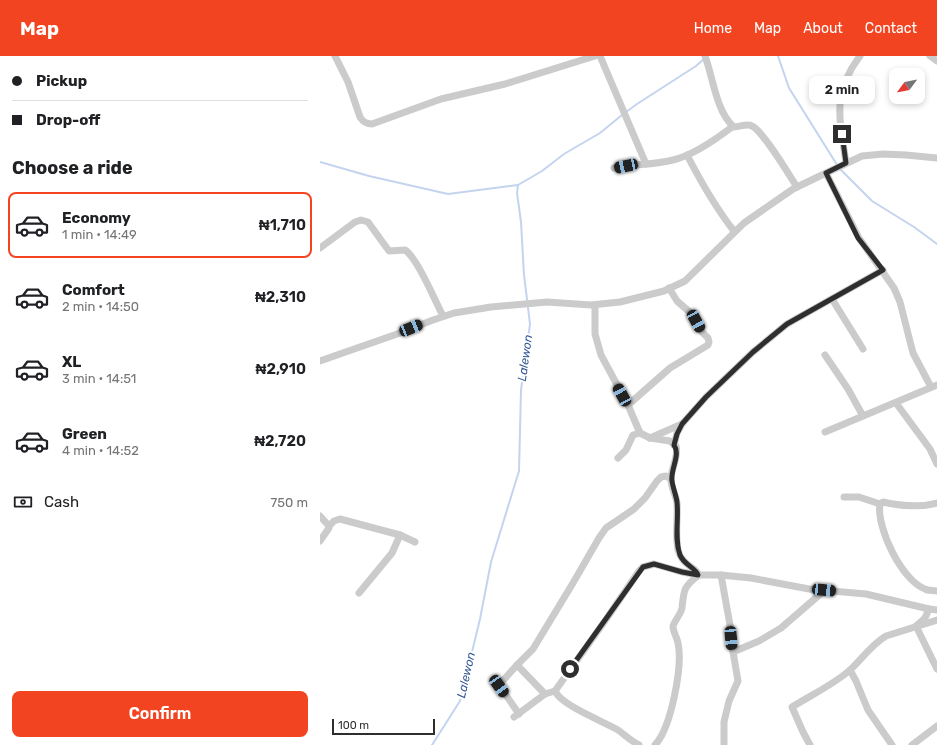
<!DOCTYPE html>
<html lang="en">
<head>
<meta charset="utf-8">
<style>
  :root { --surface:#fff; --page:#f6f6f6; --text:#202124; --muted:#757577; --line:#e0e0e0; --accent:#f34421 }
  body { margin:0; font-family:Rubik,sans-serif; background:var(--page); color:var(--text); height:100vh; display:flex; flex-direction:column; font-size:15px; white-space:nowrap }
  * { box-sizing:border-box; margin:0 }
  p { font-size:13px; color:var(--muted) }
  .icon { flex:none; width:22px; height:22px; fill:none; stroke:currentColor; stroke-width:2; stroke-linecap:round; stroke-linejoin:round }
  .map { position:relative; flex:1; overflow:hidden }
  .sheet { display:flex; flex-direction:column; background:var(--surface); width:320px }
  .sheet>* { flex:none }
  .guide { display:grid; align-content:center; height:88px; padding:0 12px; background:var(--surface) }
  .needle { width:26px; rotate:238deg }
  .tools { position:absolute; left:569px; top:12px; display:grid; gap:8px }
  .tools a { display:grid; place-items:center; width:36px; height:36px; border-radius:8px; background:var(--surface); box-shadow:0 2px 6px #0003; font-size:20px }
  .scale { position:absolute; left:12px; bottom:10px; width:103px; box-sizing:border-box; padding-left:4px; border:2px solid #2e2e2e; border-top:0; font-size:11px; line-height:14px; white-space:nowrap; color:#2e2e2e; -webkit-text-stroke:3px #fff; paint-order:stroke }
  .end { position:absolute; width:18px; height:18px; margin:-9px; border:5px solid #2e2e2e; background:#fff; box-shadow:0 0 0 2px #fff }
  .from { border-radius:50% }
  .bubble { position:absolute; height:28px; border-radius:8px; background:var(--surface); box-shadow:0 2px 6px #0003; font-size:13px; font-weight:600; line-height:28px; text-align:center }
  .car { position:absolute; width:12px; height:24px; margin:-12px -6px; border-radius:5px; box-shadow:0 0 3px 1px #0007; background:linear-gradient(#222 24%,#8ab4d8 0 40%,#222 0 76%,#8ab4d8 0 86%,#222 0) }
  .guide b { display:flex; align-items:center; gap:14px; height:38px; font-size:15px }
  .guide b+b { border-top:1px solid var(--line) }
  .guide i { width:10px; height:10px; background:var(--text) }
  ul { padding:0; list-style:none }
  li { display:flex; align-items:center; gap:12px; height:66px; margin:0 8px 6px; padding:0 4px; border:2px solid transparent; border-radius:8px }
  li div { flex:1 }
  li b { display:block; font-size:15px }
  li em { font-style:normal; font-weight:600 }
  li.current { border-color:var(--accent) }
  li>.icon { width:36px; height:36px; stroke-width:1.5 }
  h2 { padding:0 12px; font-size:18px; line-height:48px }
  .pay { display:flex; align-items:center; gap:10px; height:44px; padding:0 12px; font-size:15px }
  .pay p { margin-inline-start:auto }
  .primary-button { display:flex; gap:8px; margin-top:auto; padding:8px 12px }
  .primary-button a { flex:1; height:46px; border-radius:8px; background:var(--accent); color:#fff; font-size:16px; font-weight:600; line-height:46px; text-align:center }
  header { display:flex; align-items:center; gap:24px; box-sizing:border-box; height:56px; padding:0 20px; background:var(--accent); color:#fff }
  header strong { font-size:19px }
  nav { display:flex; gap:22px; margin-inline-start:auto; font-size:14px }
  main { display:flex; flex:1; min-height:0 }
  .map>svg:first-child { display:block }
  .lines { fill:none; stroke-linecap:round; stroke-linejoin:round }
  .stream { stroke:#c4d4ee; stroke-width:2 }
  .street { stroke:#cbcbcb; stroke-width:7 }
  .route { stroke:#2e2e2e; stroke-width:5 }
  .labels { text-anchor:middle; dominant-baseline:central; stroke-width:4; stroke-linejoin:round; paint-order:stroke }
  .water-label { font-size:12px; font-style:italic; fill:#355996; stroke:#fff }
</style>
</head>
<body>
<header>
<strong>Map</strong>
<nav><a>Home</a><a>Map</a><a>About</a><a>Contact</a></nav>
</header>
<main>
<section class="sheet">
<div class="guide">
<b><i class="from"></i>Pickup</b>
<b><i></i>Drop-off</b>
</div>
<h2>Choose a ride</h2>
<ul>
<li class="current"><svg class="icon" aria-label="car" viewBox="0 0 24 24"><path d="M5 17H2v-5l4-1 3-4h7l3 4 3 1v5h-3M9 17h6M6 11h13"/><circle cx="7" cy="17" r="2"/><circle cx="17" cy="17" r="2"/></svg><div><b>Economy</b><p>1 min · 14:49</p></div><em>₦1,710</em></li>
<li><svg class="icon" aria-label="car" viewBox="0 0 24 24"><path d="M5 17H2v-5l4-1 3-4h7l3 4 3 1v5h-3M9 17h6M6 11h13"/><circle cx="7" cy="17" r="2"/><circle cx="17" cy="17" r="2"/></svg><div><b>Comfort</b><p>2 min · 14:50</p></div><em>₦2,310</em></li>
<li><svg class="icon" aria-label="car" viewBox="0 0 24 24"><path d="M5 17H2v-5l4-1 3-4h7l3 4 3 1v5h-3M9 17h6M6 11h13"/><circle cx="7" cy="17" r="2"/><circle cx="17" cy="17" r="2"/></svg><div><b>XL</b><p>3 min · 14:51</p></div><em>₦2,910</em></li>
<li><svg class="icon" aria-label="car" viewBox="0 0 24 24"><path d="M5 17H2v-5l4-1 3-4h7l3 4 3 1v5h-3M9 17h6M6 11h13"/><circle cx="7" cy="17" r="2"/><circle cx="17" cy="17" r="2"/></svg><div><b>Green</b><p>4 min · 14:52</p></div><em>₦2,720</em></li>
</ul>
<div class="pay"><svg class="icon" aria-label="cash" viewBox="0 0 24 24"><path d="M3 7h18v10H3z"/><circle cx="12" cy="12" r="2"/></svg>Cash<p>750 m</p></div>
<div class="primary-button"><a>Confirm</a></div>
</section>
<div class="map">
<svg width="617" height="689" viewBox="0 0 617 689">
  <rect width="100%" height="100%" fill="#fff"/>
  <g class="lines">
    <g class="stream">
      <path d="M458,0L469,32L519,112L552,145L594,171L617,188"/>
      <path d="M306,56L317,48L376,10L385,2"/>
      <path d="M0,106L49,120L128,138L198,129L222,115L244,98L280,77L302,59"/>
      <path d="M112,689L140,645L160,563L171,506L199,415L201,334L210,268L204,219L201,166L197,137L198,129"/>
    </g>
    <g class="street">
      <path d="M15,0L28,26L40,61C43,66 46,68 52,68L121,43L185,28L275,0"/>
      <path d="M280,0L326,108"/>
      <path d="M385,0C393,21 396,56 414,71C420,71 427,67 432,70C443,75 469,119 477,131"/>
      <path d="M610,0L617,5"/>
      <path d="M367,99C381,126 395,151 414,175"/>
      <path d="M526,107C520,64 511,38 540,0"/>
      <path d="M294,112C313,108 334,109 353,104C374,99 395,84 412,71"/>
      <path d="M506,117L539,182L574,232L580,246L593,297L611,331"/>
      <path d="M0,192L35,166L41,164L48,166L69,195L85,194C98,203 115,245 123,260"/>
      <path d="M512,243L543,293"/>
      <path d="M275,249V278L281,299L308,349L320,377L313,379L306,394L298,402"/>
      <path d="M505,299L528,333L543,360"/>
      <path d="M0,305L80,277L113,264L134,257L171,251L227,246L271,249L300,246L344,235L365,225L424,167L473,133L506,117L542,100L563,98L586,99L617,102"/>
      <path d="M576,347L610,393L617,408"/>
      <path d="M308,349L350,312L388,289L389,286L388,282L382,276L373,259L357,245L349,232"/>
      <path d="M505,376L617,329"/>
      <path d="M320,377L330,382L350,385L356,390C359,401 351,412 351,423C351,432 356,439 357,447C358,462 355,479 358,494C362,510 375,510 379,519H401L431,522L489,533L546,538L609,553L617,554"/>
      <path d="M330,382L362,368"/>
      <path d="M354,389L357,377L362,368L386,341L433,296L467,268L563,214"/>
      <path d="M524,441H539L560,448L563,446C581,450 599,452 617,447"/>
      <path d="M560,448C556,471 582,525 605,533C608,535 613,534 617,535"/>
      <path d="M0,460L9,470"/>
      <path d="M0,485L9,472V470L14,465L20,463L80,479L95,486"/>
      <path d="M401,519L410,569L413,596"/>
      <path d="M39,537L72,497L80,479"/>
      <path d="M609,553L605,562L596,570L617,613"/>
      <path d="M197,609L225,638"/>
      <path d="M530,614L536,625L548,654L572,689"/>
      <path d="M199,658L179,629L197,609L213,593L253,527L279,482L286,472L314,453L325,442L337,425L341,421L346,420L351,423"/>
      <path d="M194,661L225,638L235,635"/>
      <path d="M319,689C311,685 305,679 298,674C283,665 242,650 235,635L287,562L319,515L323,511L334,508L362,516L379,519C363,531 364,534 362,552C361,558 355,564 353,570C353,576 357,581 358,587C363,610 351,672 335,689"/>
      <path d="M404,689V666L409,645L418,625L413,596L439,585L461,572L505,534"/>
      <path d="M490,689L483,676L472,651C491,639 513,629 530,614C542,603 551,589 566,580L617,564"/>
      <path d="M592,689L617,670"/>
    </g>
  </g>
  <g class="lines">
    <path class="route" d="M250,613L323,511L334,508L362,516L378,519C376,512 364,509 360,499C354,483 359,463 357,446C356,439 353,432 352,425C350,414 361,399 354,389L357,378L362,368L386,341L433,296L467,268L563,214L538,182L506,117L526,107L522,78"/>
  </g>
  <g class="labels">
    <g class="water-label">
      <text transform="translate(205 302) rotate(-82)">Lalewon</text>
      <text transform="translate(146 619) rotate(-77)">Lalewon</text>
    </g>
  </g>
</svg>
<div class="tools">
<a><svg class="needle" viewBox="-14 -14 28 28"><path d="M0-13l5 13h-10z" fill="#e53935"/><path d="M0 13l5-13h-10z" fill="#757577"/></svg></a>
</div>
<div class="scale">100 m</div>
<i class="end from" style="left:250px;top:613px"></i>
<i class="end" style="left:522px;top:78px"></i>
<div class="bubble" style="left:489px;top:20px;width:66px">2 min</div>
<i class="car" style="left:306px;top:110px;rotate:258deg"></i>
<i class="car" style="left:376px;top:265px;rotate:151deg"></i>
<i class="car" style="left:91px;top:272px;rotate:68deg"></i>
<i class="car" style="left:302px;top:339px;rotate:331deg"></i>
<i class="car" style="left:504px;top:534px;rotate:95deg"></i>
<i class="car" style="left:411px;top:582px;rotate:175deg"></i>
<i class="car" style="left:179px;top:630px;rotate:145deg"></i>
</div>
</main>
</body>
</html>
